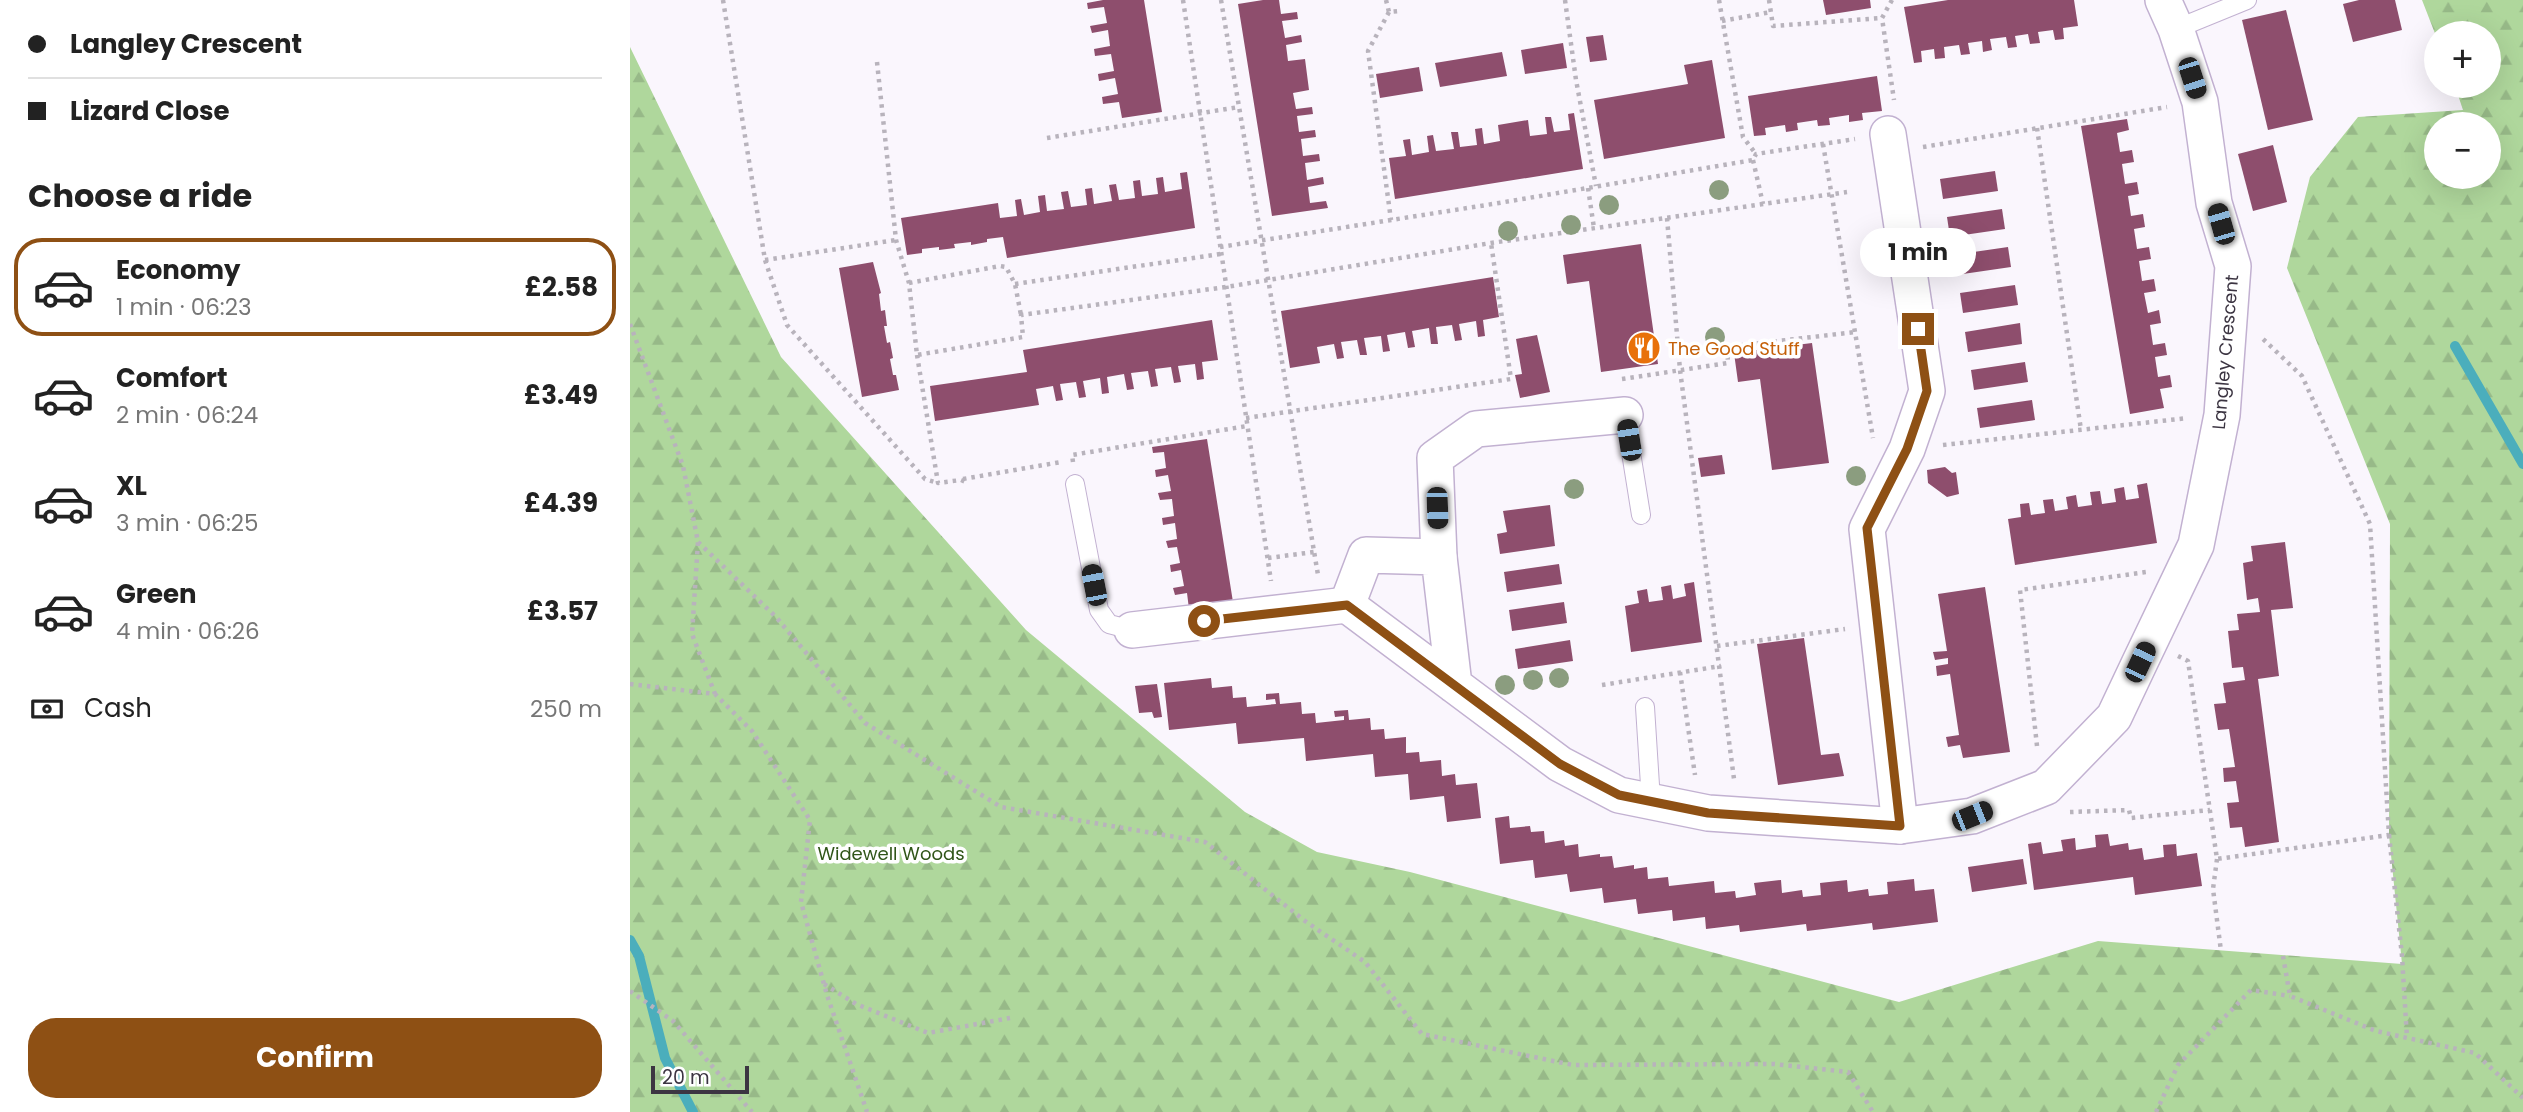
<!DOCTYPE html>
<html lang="en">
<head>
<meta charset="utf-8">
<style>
  :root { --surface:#fff; --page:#f2f2f2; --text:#222; --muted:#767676; --line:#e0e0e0; --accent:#8e5014 }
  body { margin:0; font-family:Poppins,sans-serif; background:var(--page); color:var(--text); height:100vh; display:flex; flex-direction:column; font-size:26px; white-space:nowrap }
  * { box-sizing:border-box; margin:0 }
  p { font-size:23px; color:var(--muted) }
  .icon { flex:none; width:38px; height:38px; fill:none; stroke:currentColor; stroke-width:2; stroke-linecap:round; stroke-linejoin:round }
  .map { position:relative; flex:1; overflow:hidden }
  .panel { display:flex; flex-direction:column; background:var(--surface); width:630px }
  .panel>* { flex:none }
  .guide { display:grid; align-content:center; height:154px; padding:0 28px; background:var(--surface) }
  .controls { position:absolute; left:1794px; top:21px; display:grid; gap:14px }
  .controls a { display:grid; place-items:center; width:77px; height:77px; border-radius:50%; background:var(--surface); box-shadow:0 7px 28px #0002; font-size:35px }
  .scale { position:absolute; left:21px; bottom:18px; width:98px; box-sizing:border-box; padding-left:7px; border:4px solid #3c3542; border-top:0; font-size:19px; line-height:24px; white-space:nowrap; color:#3c3542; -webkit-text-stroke:5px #fff; paint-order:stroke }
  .end { position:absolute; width:32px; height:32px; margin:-16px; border:9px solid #8e5014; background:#fff; box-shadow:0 0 0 4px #fff }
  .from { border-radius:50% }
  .bubble { position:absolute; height:49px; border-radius:24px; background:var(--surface); box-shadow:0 7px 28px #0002; font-size:23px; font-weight:700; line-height:49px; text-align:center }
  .car { position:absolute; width:21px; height:42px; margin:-21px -10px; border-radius:9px; box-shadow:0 0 5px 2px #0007; background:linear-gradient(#222 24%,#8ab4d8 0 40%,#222 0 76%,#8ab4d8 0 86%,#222 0) }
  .guide b { display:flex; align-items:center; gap:24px; height:66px; font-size:26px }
  .guide b+b { border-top:2px solid var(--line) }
  .guide i { width:18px; height:18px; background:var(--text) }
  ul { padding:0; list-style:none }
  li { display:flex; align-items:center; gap:21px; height:98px; margin:0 14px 10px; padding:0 14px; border:4px solid transparent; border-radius:28px }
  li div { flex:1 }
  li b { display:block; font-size:26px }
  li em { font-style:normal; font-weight:700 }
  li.on { border-color:var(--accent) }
  li>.icon { width:63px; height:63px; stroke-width:1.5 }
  h2 { padding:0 28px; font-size:32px; line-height:84px }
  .pay { display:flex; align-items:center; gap:18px; height:77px; padding:0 28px; font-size:26px }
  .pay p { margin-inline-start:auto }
  .cta { display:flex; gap:14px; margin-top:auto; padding:14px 28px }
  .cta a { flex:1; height:80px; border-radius:28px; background:var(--accent); color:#fff; font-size:28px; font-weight:700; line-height:80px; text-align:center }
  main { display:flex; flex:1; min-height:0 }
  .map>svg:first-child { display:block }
  .forest { fill:url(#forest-firs); fill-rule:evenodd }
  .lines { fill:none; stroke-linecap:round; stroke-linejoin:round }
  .stream { stroke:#4baebc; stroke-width:10 }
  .building { fill:#8e4e6d }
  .lane-casing { stroke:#c2b1d1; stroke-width:20 }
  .street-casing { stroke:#c2b1d1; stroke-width:38 }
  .path { stroke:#b8b3bc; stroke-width:4.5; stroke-dasharray:3.5 5; stroke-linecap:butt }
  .lane { stroke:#fff; stroke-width:18 }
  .street { stroke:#fff; stroke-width:35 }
  .tree { fill:#8b9d7f }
  .route { stroke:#8e5014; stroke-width:9 }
  .labels { text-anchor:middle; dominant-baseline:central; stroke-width:7; stroke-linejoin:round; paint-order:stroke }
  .food-label { font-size:18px; fill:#c56008; stroke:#fff; text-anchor:start }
  .street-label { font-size:18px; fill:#3c3542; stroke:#fff }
  .park-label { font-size:18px; fill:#305518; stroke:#fff }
</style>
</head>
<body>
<main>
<section class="panel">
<div class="guide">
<b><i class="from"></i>Langley Crescent</b>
<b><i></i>Lizard Close</b>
</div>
<h2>Choose a ride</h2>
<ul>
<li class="on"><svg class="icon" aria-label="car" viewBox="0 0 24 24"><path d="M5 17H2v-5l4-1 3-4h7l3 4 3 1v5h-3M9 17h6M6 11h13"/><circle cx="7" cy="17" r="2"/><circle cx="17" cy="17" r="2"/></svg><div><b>Economy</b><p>1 min · 06:23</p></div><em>£2.58</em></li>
<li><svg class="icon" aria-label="car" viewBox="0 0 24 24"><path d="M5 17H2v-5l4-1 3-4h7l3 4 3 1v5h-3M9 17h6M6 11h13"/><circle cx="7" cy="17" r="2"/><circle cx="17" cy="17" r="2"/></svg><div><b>Comfort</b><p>2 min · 06:24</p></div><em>£3.49</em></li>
<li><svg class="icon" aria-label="car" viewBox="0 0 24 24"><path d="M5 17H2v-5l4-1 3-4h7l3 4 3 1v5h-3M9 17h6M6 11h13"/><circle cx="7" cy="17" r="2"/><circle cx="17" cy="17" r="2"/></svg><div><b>XL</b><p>3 min · 06:25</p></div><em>£4.39</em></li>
<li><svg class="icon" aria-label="car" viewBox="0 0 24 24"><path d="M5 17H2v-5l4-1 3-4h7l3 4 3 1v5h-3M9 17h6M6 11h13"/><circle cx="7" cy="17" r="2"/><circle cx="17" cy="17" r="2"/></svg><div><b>Green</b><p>4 min · 06:26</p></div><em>£3.57</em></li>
</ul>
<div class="pay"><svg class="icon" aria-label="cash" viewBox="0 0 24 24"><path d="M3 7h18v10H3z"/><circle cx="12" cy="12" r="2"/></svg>Cash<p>250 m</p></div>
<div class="cta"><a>Confirm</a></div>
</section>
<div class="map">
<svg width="1893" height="1112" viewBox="0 0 1893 1112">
  <defs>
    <pattern id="forest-firs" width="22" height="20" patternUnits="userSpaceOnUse" patternTransform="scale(1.75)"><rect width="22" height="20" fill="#afd79c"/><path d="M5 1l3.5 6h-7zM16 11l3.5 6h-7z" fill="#97b988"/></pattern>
  </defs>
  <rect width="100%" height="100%" fill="#faf6fd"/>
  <path class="forest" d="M1792,0H1893V1112H0V47L151,357L396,630L615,812L687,852L780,872L1269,1002L1468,941L1772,964L1759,835L1760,524L1657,268L1680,177L1728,117L1833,110L1825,86H1858V33H1806V36ZM1806,124H1858V177H1806Z"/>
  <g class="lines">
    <g class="stream">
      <path d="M1825,346L1893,464"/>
      <path d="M0,940L9,956L35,1058L63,1112"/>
    </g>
  </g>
  <g class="building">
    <path d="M473,0H514L532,112L492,118L489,102L473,104L472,97L488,94L485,78L469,81L468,74L484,71L481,54L465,56L464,49L480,46L478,30L462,33L460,26L477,23L474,7L458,9L457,3Z"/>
    <path d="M633,0H649L651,14L667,12L668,19L652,21L655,38L671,35L672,42L656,45L658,61L675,59L679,90L663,93L666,109L682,107L683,114L667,116L669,132L685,130L686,137L671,139L673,156L689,154L690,161L675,163L677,180L693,177L694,184L678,187L680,203L696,201L698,208L642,216L608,4Z"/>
    <path d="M1193,0H1240L1241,8L1196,15Z"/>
    <path d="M1318,0H1444L1448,26L1433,28L1434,39L1425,40L1423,30L1408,32L1410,43L1400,44L1398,34L1385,36L1387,47L1378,48L1376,37L1360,39L1362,50L1353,52L1352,41L1338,43L1340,54L1331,55L1329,45L1314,47L1315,58L1305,59L1304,49L1291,51L1292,62L1284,63L1274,7Z"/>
    <path d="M1729,0H1765L1772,30L1723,42L1713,4Z"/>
    <path d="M1656,10L1683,120L1638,130L1612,20Z"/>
    <path d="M973,35L977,60L960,62L956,37Z"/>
    <path d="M933,43L937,68L895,74L891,50Z"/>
    <path d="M872,52L877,76L810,87L805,63Z"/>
    <path d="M1082,60L1095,138L974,159L964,100L1058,84L1054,65Z"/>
    <path d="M789,67L793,91L750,98L746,74Z"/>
    <path d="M1247,76L1252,111L1232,113L1233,120L1219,122V115L1199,118L1200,125L1188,126L1187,120L1167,123L1168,130L1156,132L1155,125L1135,128L1136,135L1124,136L1118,96Z"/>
    <path d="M944,113L953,169L765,199L759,158L776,156L773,140L780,139L782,155L799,152L797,136L803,135L806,151L824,149L821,132H828L830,147L847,145L845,129L852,128L854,144L870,141L868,125L898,120L900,136L917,134L915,117H921L924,132L940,130L938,114Z"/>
    <path d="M1497,119L1499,130L1487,133L1490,152L1502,150L1504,162L1492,164L1495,184L1507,182L1509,194L1498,196L1501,216L1513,214L1515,227L1504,229L1507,249L1519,247L1521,259L1509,261L1512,281L1524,279L1526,291L1514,293L1518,313L1529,310L1531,323L1520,325L1523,345L1535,343L1537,355L1525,357L1528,377L1540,375L1542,387L1530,389L1534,408L1500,414L1451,126Z"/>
    <path d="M1643,145L1657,202L1623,211L1608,154Z"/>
    <path d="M1365,171L1368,191L1313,199L1310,179Z"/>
    <path d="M557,172L565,228L377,258L373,237L357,239V242L341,245V242L324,244L325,248L309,250V247L292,249V253L277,255L271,218L368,203L370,218L387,216L385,200L391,199L394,215L410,212L408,196L415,195L417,211L434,209L431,192L438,191L441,207L457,205L455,189L462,188L464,204L482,201L479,185L486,184L489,200L505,198L503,181L510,180L512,196L528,194L526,178L533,177L535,192L552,189L550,173Z"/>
    <path d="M1372,209L1375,229L1320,237L1317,217Z"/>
    <path d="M1011,244L1028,364L971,372L959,281L937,284L933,255Z"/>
    <path d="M1378,247L1381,267L1326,275L1323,255Z"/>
    <path d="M243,262L251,293L249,294L251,311L255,310L257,326H254L257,343L260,342L263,358L260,359L263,375H266L269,390L232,397L209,268Z"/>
    <path d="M863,277L869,317L853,320L855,336L848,337L846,321L829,324L832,340L825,341L822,325L806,327L808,344H801L799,328L782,331L785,347L778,348L775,332L757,335L760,351L753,352L751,336L734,338L737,355H730L727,340L711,342L714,358L707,359L704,344L687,347L690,363L660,368L651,311Z"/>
    <path d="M1385,285L1388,305L1333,313L1330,293Z"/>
    <path d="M582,320L588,360L572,362L574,379L567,380L565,364L548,366L551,382L544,383L541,367L525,369L528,386L521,387L518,371L501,373L504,389L497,390L494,374L477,377L479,393L472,394L470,378L453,381L456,397L449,398L446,382L430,384L433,400L426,401L423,386L406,389L409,405L305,421L300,386L397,372L393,350Z"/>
    <path d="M1390,323L1392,344L1338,352L1335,332Z"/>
    <path d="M907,335L920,392L890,398L885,375L892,374L886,339Z"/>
    <path d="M1182,343L1199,463L1142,470L1130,379L1108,382L1104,353Z"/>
    <path d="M1395,362L1398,382L1344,390L1341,370Z"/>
    <path d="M1402,400L1405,420L1350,428L1347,408Z"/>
    <path d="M577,439L603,602L559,609L557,593L545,595L543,588L554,586L551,570L541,572L540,565L550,563L547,547L538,548L536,541L547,539L545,523L533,525L532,518L544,516L542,499L530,500L528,493L541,491L538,475L526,477L525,470L536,468L534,452L523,453L522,447Z"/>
    <path d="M1092,455L1095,474L1071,477L1068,458Z"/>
    <path d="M1315,467L1322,473L1326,472L1329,494L1317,497L1298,483L1297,470Z"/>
    <path d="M1517,483L1527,543L1385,565L1378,519L1391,517L1390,504L1399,503L1401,515L1415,513L1413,500L1423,499L1425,511L1438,509L1436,497L1446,495L1448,507L1462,505L1460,492L1470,491L1472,504L1486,502L1484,489L1494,487L1496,500L1509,498L1507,485Z"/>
    <path d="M920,505L925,546L870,554L867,534L877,532L873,511Z"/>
    <path d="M1655,542L1663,608L1641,610L1649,676L1628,679L1649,842L1615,847L1612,827L1600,828L1597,803L1609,802L1606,781L1594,782L1593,768L1605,767L1599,729L1588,730L1584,704L1596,703L1593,683L1615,680L1613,667L1602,668L1598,631L1609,630L1607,614L1630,612L1628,598L1617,600L1613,563L1623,561L1621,546Z"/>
    <path d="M929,564L932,584L877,592L874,572Z"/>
    <path d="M1064,582L1072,642L1001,652L995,606L1009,603L1007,591L1017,589L1019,602L1033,600L1031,587L1041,585L1043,599L1056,596L1054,584Z"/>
    <path d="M1355,587L1380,752L1333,758L1330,745L1318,747L1316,737L1329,735L1320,674L1307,676L1306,666L1318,664V658L1305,660L1303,652L1317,651L1308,594Z"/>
    <path d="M934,602L937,623L882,631L879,610Z"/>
    <path d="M1174,638L1191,755L1209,753L1214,776L1148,785L1127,644Z"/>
    <path d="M940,640L943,661L888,669L885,649Z"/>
    <path d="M581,678L582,688L602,686L603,698L616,697L617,707L646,704L645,699L636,700V694L649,693L650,704L671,702L672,714L685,713L686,723L714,720V716L705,717L704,711L718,710L719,720L740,718L741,730L754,729L755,739L776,737V753L789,752L790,762L811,760L812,776L825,774L826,785L847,783L851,818L817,822L814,796L780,800L778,774L745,777L743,754L676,761L674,738L608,744L606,723L539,730L534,683Z"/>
    <path d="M527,684L532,717L524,718L522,712L509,713L505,686Z"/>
    <path d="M879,816L880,828L900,826L901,832L914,831L915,843L934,840L935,846L948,844L949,857L970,854V857L982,856L984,868L1004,865V869L1017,867L1018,879L1038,877L1039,886L1084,881L1085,893L1105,891L1106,898L1126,895L1124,883L1151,880L1152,893L1172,890L1173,897L1191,895L1190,883L1217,880L1218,892L1238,889L1239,896L1258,894L1257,882L1284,879L1285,891L1304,889L1308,922L1243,930L1242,923L1177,931L1176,924L1110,932L1109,925L1076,929L1075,917L1043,921L1042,910L1008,914L1006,899L974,903L972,888L940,892L937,874L905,878L903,860L870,864L865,818Z"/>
    <path d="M1478,834L1480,846L1498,843L1499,850L1512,848L1514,860L1534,857L1533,845L1546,844L1547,856L1567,853L1572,886L1505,895L1503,877L1404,890L1398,844L1411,842L1413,854L1433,851L1431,840L1445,838L1446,850L1466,847L1465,835Z"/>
    <path d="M1393,859L1397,884L1342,892L1338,867Z"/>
  </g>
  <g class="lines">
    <defs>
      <g id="lane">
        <path d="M1546,29L1617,0"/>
        <path d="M995,415L1011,515"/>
        <path d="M445,484L469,610L479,624L502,630"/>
        <path d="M1015,707L1021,801"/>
      </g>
      <g id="street">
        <path d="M1258,134L1297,391L1277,449L1237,529L1270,826"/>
        <path d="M809,557L805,458L846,429L995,415"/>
        <path d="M502,630L717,605"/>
        <path d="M824,685L809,557L736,555L717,605L930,764L989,795L1078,813L1270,826L1342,816L1416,787L1484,717L1510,662L1566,545L1592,415L1603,266L1584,203L1570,102L1546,29L1533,0"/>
      </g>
    </defs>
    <use href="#lane" class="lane-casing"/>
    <use href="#street" class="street-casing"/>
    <g class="path">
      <path d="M93,0L135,260L157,325L295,479L308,483"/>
      <path d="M553,0L641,581"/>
      <path d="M591,0L688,575"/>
      <path d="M756,0L759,12L769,11"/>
      <path d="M935,0L946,80L966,186"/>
      <path d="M1089,0L1113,137L1126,154"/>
      <path d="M1139,0L1143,26L1252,18"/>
      <path d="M1262,0L1252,18L1264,100"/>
      <path d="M759,12L738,51L761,220"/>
      <path d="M1092,21L1141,12"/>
      <path d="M247,62L266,240L279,283L287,355L393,337L391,315L596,287L861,243L1217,192"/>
      <path d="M1407,128L1451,430"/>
      <path d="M417,138L609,107"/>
      <path d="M1193,144L1243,438"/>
      <path d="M1293,147L1537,107"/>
      <path d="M1123,160L1133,204"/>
      <path d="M958,188L964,228"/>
      <path d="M1037,218L1050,370L1104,779"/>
      <path d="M590,247L869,203L1123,160L1126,154L1225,139"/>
      <path d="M135,260L266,240"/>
      <path d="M279,283L370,266L376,267L385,284L391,315"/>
      <path d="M385,284L591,254"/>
      <path d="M0,324L53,466L68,542L62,634L85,694"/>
      <path d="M287,355L308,483L331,480L338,483"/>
      <path d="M992,379L1098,363L1097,347L1225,332"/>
      <path d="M616,418L881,379L861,243"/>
      <path d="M1313,445L1558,418"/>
      <path d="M443,462L442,455L617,426"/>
      <path d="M333,479L431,462"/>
      <path d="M68,542L146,617L235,723L371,807L575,842L675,921L735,962L792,1034L943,1065L1144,1064L1218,1072L1243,1112"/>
      <path d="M638,558L684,552"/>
      <path d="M1087,646L1215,629"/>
      <path d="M1548,656L1558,661L1587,859L1759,835L1740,524L1672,376L1632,338"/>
      <path d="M1050,672L1065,775"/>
      <path d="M0,684L85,694L122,731L180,820L171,902L197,995L237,1112"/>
      <path d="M972,685L1091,666"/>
      <path d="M1407,746L1390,590L1516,572"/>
      <path d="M1440,812L1499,810L1501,818L1580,810"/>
      <path d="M1759,835L1772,956L1777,1038"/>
      <path d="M1587,859L1583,889L1591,951"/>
      <path d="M1653,956L1660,996L1746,1031L1845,1053L1893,1098"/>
      <path d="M194,984L226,1004L298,1033L380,1018"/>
      <path d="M0,991L43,1021L122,1112"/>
      <path d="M1526,1112L1548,1065L1621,990L1660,996"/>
    </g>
    <use href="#lane" class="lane"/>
    <use href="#street" class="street"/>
  </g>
  <g class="tree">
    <circle cx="1089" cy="190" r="10"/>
    <circle cx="979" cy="205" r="10"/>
    <circle cx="941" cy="225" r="10"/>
    <circle cx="878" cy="231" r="10"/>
    <circle cx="1085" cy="337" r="10"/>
    <circle cx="1226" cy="476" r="10"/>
    <circle cx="944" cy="489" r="10"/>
    <circle cx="929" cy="678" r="10"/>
    <circle cx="903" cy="680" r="10"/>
    <circle cx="875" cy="685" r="10"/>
  </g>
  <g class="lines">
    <path class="route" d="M574,621L717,605L930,764L989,795L1078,813L1270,826L1237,528L1277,449L1297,391L1288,329"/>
  </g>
  <defs>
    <symbol id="restaurant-disc" viewBox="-11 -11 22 22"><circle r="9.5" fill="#e8710a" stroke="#fff"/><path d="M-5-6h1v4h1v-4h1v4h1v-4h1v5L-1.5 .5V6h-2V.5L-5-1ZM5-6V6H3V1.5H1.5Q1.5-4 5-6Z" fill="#fff"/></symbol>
  </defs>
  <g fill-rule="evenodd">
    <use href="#restaurant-disc" x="995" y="329" width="38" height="38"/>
  </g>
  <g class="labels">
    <g class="food-label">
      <text x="1038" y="348">The Good Stuff</text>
    </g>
    <g class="street-label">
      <text transform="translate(1595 352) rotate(-85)">Langley Crescent</text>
    </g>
    <g class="park-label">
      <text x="261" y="853">Widewell Woods</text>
    </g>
  </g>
</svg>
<div class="controls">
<a>+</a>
<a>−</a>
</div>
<div class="scale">20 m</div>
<i class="end from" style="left:574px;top:621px"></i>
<i class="end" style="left:1288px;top:329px"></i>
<div class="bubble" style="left:1230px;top:228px;width:116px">1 min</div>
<i class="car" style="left:1562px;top:78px;rotate:162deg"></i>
<i class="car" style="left:1591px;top:224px;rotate:344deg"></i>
<i class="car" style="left:999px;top:440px;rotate:351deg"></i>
<i class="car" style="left:807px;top:508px;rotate:178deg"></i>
<i class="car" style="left:464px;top:585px;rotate:349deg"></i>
<i class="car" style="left:1510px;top:662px;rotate:25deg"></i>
<i class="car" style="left:1342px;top:816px;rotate:68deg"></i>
</div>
</main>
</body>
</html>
